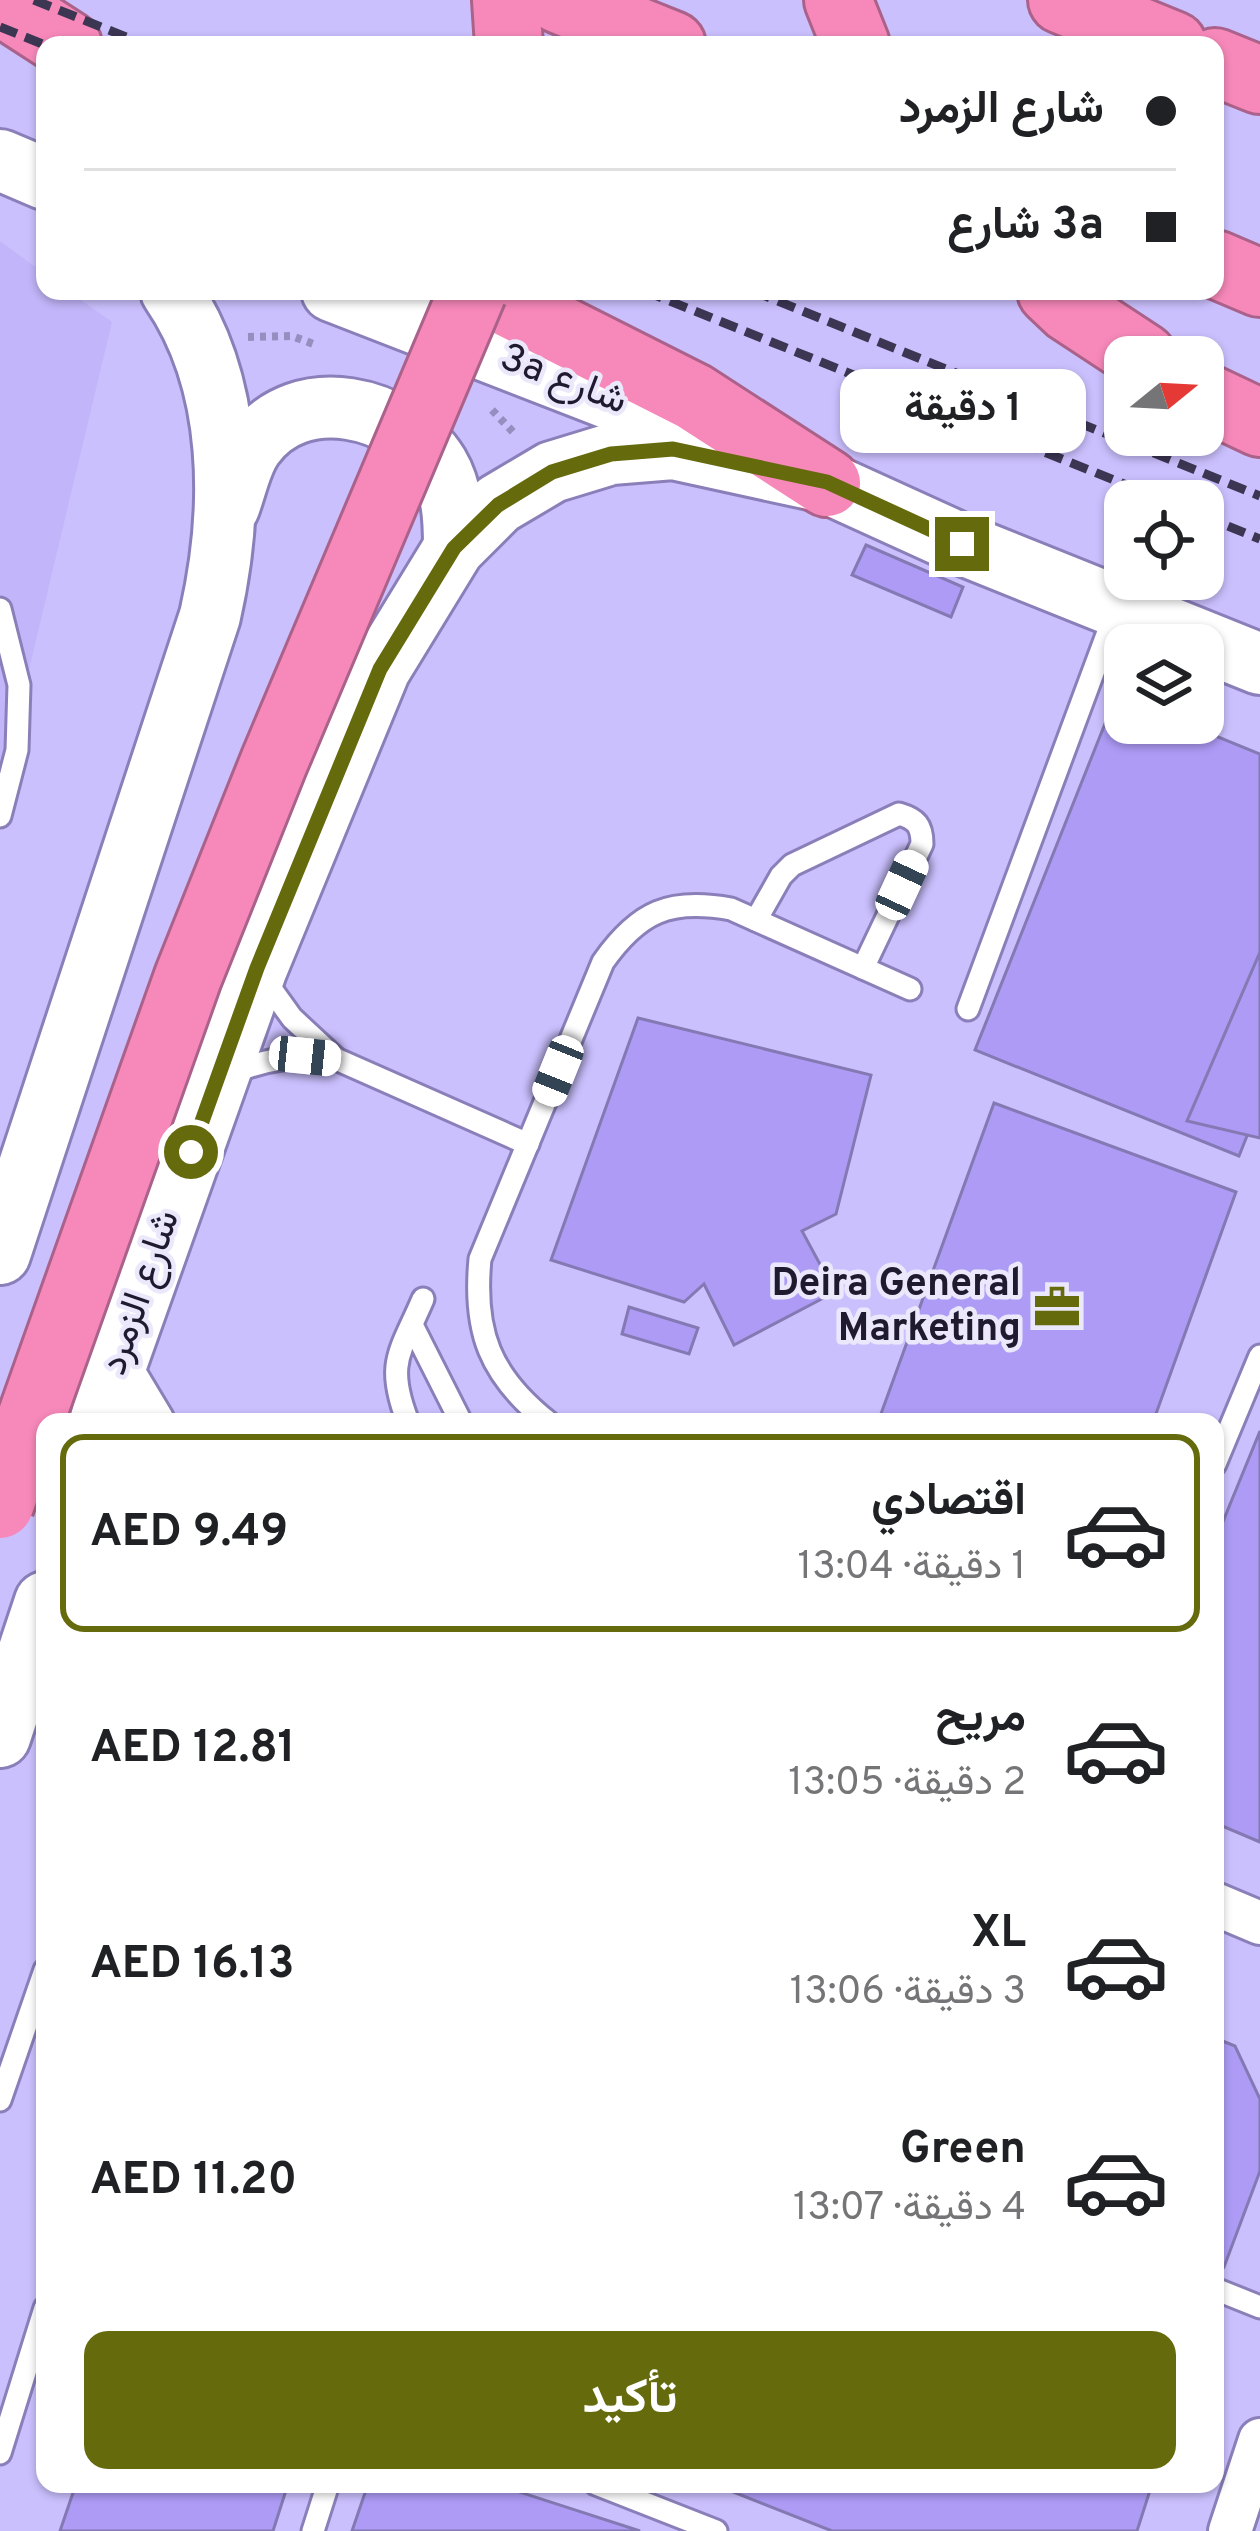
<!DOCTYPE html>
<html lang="ar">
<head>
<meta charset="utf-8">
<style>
  :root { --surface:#fff; --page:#f2f2f2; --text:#202124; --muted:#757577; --line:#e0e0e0; --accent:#656a0c }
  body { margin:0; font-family:Overpass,Vazirmatn,sans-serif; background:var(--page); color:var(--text); direction:rtl; height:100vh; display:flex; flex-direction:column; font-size:45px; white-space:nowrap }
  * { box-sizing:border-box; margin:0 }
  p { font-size:39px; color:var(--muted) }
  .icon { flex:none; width:66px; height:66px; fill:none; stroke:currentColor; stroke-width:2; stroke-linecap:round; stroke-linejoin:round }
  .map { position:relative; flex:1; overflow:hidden; direction:ltr }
  .details { position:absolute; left:36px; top:1413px; width:1188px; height:1080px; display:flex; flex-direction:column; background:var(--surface); border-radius:24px; box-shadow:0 3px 9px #0004; direction:rtl }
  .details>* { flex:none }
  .guide { position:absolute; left:36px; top:36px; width:1188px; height:264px; border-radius:24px; box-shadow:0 3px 9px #0004; direction:rtl; display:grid; align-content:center; height:264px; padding:0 48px; background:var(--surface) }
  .needle { width:78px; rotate:72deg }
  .buttons { position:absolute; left:1104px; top:336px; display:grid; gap:24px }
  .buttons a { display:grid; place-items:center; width:120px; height:120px; border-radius:24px; background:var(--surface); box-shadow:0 3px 9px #0004; font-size:60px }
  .end { position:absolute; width:54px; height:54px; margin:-27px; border:15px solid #656a0c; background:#fff; box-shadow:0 0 0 6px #fff }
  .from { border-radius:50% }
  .bubble { position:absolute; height:84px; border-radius:24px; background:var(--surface); box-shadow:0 3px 9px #0004; font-size:39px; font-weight:700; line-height:84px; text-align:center; direction:rtl }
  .car { position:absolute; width:36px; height:72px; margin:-36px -18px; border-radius:15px; box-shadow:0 0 9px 3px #0007; background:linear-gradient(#fff 24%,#345 0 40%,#fff 0 76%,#345 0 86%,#fff 0) }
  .guide b { display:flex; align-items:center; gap:42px; height:114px; font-size:45px }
  .guide b+b { border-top:3px solid var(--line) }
  .guide i { width:30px; height:30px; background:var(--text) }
  ul { padding:21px 0 0; list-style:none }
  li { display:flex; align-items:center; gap:36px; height:198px; margin:0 24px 18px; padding:0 24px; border:6px solid transparent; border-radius:24px }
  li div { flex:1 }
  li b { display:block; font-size:45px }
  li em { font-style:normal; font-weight:700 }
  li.active { border-color:var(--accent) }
  li>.icon { width:108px; height:108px; stroke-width:1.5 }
  .action { display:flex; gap:24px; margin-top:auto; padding:24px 48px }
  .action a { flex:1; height:138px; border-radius:24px; background:var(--accent); color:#fff; font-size:48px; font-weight:700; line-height:138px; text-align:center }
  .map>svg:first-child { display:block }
  .built { fill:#c2b5f9 }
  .building { fill:#ae9bf6; stroke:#8479b2; stroke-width:3 }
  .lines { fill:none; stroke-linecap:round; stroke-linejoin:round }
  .lane-casing { stroke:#8b7fb9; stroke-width:27 }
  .street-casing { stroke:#8b7fb9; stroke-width:48 }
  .secondary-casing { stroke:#8b7fb9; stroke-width:66 }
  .highway-casing { stroke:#ab628a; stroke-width:72 }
  .path { stroke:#978ec0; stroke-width:8; stroke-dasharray:6 6; stroke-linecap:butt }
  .lane { stroke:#fff; stroke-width:21 }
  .street { stroke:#fff; stroke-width:42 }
  .secondary { stroke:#fff; stroke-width:60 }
  .highway { stroke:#f789ba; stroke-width:66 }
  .rail { stroke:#3c3653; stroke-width:9; stroke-dasharray:18 9; stroke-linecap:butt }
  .highway-bridge-casing { stroke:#ab628a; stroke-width:72; stroke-linecap:butt }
  .highway-bridge { stroke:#f789ba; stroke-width:66 }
  .route { stroke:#656a0c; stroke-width:15 }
  .labels { text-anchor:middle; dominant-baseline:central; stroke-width:9; stroke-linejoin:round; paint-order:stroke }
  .street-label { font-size:39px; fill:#1f1a30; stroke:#ebe8fb }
  .poi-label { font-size:39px; font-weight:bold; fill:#1f1a30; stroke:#ebe8fb; text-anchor:end }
</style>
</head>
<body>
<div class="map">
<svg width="1260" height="2531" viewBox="0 0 1260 2531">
  <rect width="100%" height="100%" fill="#cbc0fe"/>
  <path class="built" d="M0,241L45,274V291H68L112,322L0,791Z"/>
  <g class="building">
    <path d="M866,545L963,587L951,617L852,575Z"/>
    <path d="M1116,696L1125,699V723H1184L1260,754V1103L1239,1156L975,1050Z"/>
    <path d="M1260,952V1138L1187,1121Z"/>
    <path d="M638,1018L871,1075L836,1214L802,1231L835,1292L734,1345L704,1284L684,1302L551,1260Z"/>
    <path d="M994,1103L1236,1192L1153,1422H878Z"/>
    <path d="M629,1307L698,1328L689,1354L622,1334Z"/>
    <path d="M1260,1431V1842L1215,1823V1541Z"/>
    <path d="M1215,2038L1235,2046L1260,2099V2171L1224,2267L1215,2263Z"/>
    <path d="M76,2484H288L273,2531H60Z"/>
    <path d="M368,2484H495L640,2531H352Z"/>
    <path d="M713,2484H1152L1137,2531H832Z"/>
  </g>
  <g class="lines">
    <defs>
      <g id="lane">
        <path d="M0,609L19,685L17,750L0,816"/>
        <path d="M756,920L781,876L792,865L899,814C916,819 922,825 922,844L863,968"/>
        <path d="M264,979L292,1018L336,1059L528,1144"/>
        <path d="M968,1009L1117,608"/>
        <path d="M228,1075C264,1058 298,1055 336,1059"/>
        <path d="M412,1325L461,1422"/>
        <path d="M408,1422C385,1363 400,1353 423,1299"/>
        <path d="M548,1422C490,1376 473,1332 480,1259L603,962C639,911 670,898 731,909L910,989"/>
        <path d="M1215,1464L1260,1356"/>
        <path d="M0,2100L45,1970"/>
        <path d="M1215,2289L1260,2307"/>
        <path d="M0,2453L45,2308"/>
        <path d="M596,2484L716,2531"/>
        <path d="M313,2531L328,2484"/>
      </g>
      <g id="street">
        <path d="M117,1362L153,1422"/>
        <path d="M1215,1904L1260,1923"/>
        <path d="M1230,2531L1260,2440"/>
      </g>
      <g id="secondary">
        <path d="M0,160L45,179"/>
        <path d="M332,291L827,483L961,544L1260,664"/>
        <path d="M229,507C236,489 241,462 253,446C299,381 402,406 438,465C453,490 454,520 454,548"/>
        <path d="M0,1254L210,616C234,510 235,384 171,291"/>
        <path d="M100,1422L117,1362L257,968L380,669L454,548L498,504L552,472L611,454L673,449L815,480"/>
        <path d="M0,1737L45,1602"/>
      </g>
      <g id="highway">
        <path d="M506,0L509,45"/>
        <path d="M560,0L672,45"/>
        <path d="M838,0L856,45"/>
        <path d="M1062,0L1173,45"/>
        <path d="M0,1L68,45"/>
        <path d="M1215,62L1260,80"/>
        <path d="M1215,264L1260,283"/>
        <path d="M484,291L694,397L827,483"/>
        <path d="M1051,291L1070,309L1143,357"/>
        <path d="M1203,396L1260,423"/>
      </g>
    </defs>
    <use href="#lane" class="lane-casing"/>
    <use href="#street" class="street-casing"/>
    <use href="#secondary" class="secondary-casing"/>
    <use href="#highway" class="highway-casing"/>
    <g class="path">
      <path d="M248,337L292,336L316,345"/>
      <path d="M492,410L515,434"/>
    </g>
    <use href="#lane" class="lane"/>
    <use href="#street" class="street"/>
    <use href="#secondary" class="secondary"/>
    <use href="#highway" class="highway"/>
    <g class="rail">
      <path d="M34,0L146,45"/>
      <path d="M0,27L45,45"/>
      <path d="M645,291L1166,501"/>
      <path d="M753,291L1260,496"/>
      <path d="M1203,516L1260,539"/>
    </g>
    <defs>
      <path id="highway-bridge" d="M0,1505L188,977L274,762L473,291"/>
    </defs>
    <use href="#highway-bridge" class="highway-bridge-casing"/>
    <use href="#highway-bridge" class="highway-bridge"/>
  </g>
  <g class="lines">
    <path class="route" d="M191,1152L257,968L380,669L454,548L498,505L552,472L611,454L673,449L827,482L962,544"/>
  </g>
  <defs>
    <symbol id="office-bare" viewBox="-9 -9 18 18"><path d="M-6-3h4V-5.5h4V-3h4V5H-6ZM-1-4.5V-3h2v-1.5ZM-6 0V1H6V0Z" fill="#656a0c" stroke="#ebe8fb" stroke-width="2.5" paint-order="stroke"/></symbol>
  </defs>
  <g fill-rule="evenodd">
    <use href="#office-bare" x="1024" y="1274" width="66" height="66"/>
  </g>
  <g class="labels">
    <g class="street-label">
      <text transform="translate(563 381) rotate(21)">3a شارع</text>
      <text transform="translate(142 1293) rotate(-71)">شارع الزمرد</text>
    </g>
    <g class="poi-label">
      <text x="1021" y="1285">Deira General<tspan x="1021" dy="45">Marketing</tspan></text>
    </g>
  </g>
</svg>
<div class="buttons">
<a><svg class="needle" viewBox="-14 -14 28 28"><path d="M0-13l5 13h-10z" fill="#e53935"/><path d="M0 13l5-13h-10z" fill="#757577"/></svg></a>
<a><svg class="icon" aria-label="locate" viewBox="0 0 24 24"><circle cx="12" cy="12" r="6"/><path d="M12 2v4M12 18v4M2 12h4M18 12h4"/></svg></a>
<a><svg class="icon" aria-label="layers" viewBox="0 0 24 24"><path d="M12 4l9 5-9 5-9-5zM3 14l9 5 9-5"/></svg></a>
</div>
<i class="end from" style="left:191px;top:1152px"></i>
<i class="end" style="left:962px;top:544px"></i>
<div class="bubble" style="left:840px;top:369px;width:246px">1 دقيقة</div>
<i class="car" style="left:902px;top:885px;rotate:25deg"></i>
<i class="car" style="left:305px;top:1056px;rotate:96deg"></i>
<i class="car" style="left:558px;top:1071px;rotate:202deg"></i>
<div class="guide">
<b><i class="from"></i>شارع الزمرد</b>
<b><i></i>3a شارع</b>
</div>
<section class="details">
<ul>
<li class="active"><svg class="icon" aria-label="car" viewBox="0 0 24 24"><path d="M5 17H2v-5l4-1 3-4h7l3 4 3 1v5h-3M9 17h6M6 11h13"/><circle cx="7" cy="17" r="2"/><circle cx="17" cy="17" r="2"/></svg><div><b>اقتصادي</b><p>1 دقيقة · 13:04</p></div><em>AED 9.49</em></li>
<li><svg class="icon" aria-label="car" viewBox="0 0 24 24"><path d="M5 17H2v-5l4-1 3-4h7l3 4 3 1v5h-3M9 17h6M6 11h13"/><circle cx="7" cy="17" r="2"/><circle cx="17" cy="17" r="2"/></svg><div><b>مريح</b><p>2 دقيقة · 13:05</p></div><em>AED 12.81</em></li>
<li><svg class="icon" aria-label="car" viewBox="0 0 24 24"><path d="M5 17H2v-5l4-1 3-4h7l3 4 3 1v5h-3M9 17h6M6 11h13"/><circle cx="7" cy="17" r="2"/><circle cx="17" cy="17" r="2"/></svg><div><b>XL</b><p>3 دقيقة · 13:06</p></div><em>AED 16.13</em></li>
<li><svg class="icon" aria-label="car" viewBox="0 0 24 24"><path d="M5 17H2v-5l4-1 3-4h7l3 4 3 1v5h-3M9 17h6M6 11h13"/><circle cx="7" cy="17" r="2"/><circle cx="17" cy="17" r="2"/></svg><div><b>Green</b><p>4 دقيقة · 13:07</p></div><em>AED 11.20</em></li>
</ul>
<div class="action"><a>تأكيد</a></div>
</section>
</div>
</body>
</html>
